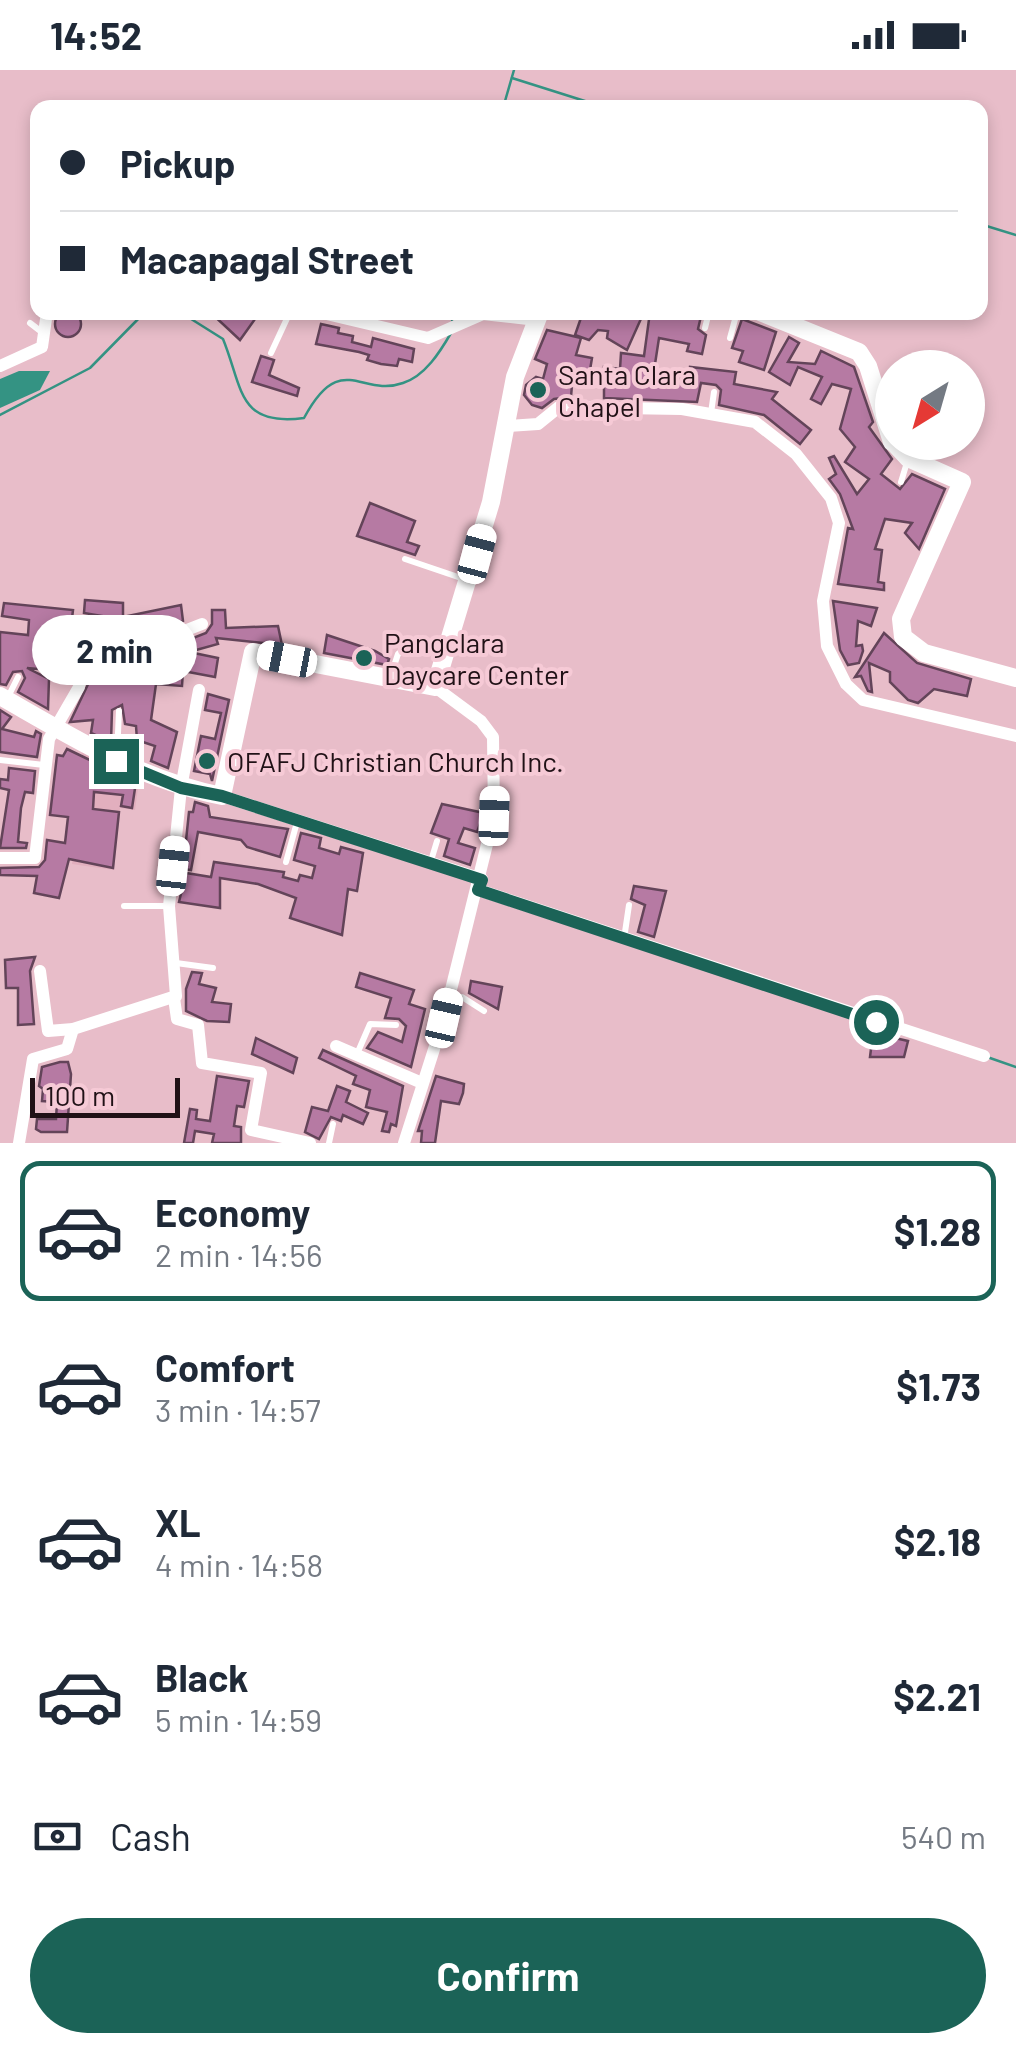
<!DOCTYPE html>
<html lang="en">
<head>
<meta charset="utf-8">
<style>
  :root { --surface:#fff; --page:#f2f2f3; --text:#1f2937; --muted:#747a83; --line:#e0e1e3; --accent:#1b6357 }
  body { margin:0; font-family:Barlow,sans-serif; background:var(--page); color:var(--text); height:100vh; display:flex; flex-direction:column; font-size:38px; white-space:nowrap }
  * { box-sizing:border-box; margin:0 }
  p { font-size:32px; color:var(--muted) }
  .icon { flex:none; width:55px; height:55px; fill:none; stroke:currentColor; stroke-width:2; stroke-linecap:round; stroke-linejoin:round }
  .map { position:relative; height:1073px; overflow:hidden }
  .side { display:flex; flex-direction:column; background:var(--surface); flex:1 }
  .side>* { flex:none }
  .guide { position:absolute; left:30px; top:30px; width:958px; height:220px; border-radius:20px; box-shadow:0 5px 15px #0003; display:grid; align-content:center; height:220px; padding:0 30px; background:var(--surface) }
  .needle { width:65px; rotate:217deg }
  .fabs { position:absolute; left:875px; top:280px; display:grid; gap:20px }
  .fabs a { display:grid; place-items:center; width:110px; height:110px; border-radius:50%; background:var(--surface); box-shadow:0 5px 15px #0003; font-size:50px }
  .scale { position:absolute; left:30px; bottom:25px; width:150px; box-sizing:border-box; padding-left:10px; border:5px solid #201116; border-top:0; font-size:28px; line-height:35px; white-space:nowrap; color:#201116; -webkit-text-stroke:8px #f6cad6; paint-order:stroke }
  .end { position:absolute; width:45px; height:45px; margin:-22px; border:12px solid #1b6357; background:#fff; box-shadow:0 0 0 5px #fff }
  .from { border-radius:50% }
  .bubble { position:absolute; height:70px; border-radius:35px; background:var(--surface); box-shadow:0 5px 15px #0003; font-size:32px; font-weight:700; line-height:70px; text-align:center }
  .car { position:absolute; width:30px; height:60px; margin:-30px -15px; border-radius:12px; box-shadow:0 0 8px 2px #0007; background:linear-gradient(#fff 24%,#345 0 40%,#fff 0 76%,#345 0 86%,#fff 0) }
  .guide b { display:flex; align-items:center; gap:35px; height:95px; font-size:38px }
  .guide b+b { border-top:2px solid var(--line) }
  .guide i { width:25px; height:25px; background:var(--text) }
  ul { padding:18px 0 0; list-style:none }
  li { display:flex; align-items:center; gap:30px; height:140px; margin:0 20px 15px; padding:0 10px; border:5px solid transparent; border-radius:20px }
  li div { flex:1 }
  li b { display:block; font-size:38px }
  li em { font-style:normal; font-weight:700 }
  li.on { border-color:var(--accent) }
  li>.icon { width:90px; height:90px; stroke-width:1.5 }
  .pay { display:flex; align-items:center; gap:25px; height:110px; padding:0 30px; font-size:38px }
  .pay p { margin-inline-start:auto }
  .primary-button { display:flex; gap:20px; margin-top:auto; padding:20px 30px }
  .primary-button a { flex:1; height:115px; border-radius:60px; background:var(--accent); color:#fff; font-size:40px; font-weight:700; line-height:115px; text-align:center }
  .status { display:flex; justify-content:space-between; align-items:center; height:70px; padding:0 50px; background:var(--surface); direction:ltr }
  .status svg { height:28px; fill:currentColor }
  .map>svg:first-child { display:block }
  .built { fill:#e2afbe }
  .water { fill:#349383 }
  .lines { fill:none; stroke-linecap:round; stroke-linejoin:round }
  .stream { stroke:#349383; stroke-width:2.5 }
  .building { fill:#b67aa3; stroke:#634459; stroke-width:2.5 }
  .lane { stroke:#fff; stroke-width:6 }
  .street { stroke:#fff; stroke-width:12 }
  .secondary { stroke:#fff; stroke-width:18 }
  .route { stroke:#1b6357; stroke-width:12 }
  .poi-dot { fill:#1b6357; stroke:#f6cad6; stroke-width:4 }
  .labels { text-anchor:middle; dominant-baseline:central; stroke-width:8; stroke-linejoin:round; paint-order:stroke }
  .poi-label { font-size:28px; fill:#201116; stroke:#f6cad6; text-anchor:start }
</style>
</head>
<body>
<div class="status"><b>14:52</b><svg viewBox="0 0 49 12"><path d="M0 12V9h3v3zM5 12V6h3v6zM10 12V3h3v9zM15 12V0h3v12zM26 1h20v11H26zM47 4h2v5h-2z"/></svg></div>
<div class="map">
<svg width="1016" height="1073" viewBox="0 0 1016 1073">
  <rect width="100%" height="100%" fill="#e8bdc9"/>
  <path class="built" d="M82,682L96,686L139,711L135,740L120,738L114,800L72,794L82,722L75,720Z"/>
  <path class="water" d="M19,301H50L40,320L0,338V309Z"/>
  <g class="lines">
    <g class="stream">
      <path d="M512,8L607,38"/>
      <path d="M503,38L514,0"/>
      <path d="M980,154L1016,165"/>
      <path d="M180,242L223,269C243,318 237,357 304,348C341,279 361,328 403,313C425,306 440,282 451,263"/>
      <path d="M452,250L453,242"/>
      <path d="M0,345L90,298L143,244L159,242"/>
      <path d="M990,988L1016,997"/>
    </g>
  </g>
  <g class="building">
    <circle cx="68" cy="254" r="13"/>
    <path d="M210,242H260L240,270Z"/>
    <path d="M583,242H644L627,280L607,268L608,261L598,260L589,270L575,265Z"/>
    <path d="M650,242H702L698,259L706,265L702,284L687,281L689,274L659,268L653,307L681,309L682,305L689,306L690,297L736,302L734,314L777,322L772,329L811,360L800,374L764,345L719,335L721,320L716,315L701,313L697,332L604,328V297L620,299L621,283L644,286Z"/>
    <path d="M742,249L776,262L764,300L739,292L743,281L732,278Z"/>
    <path d="M321,254L339,258L338,263L353,266L352,272L371,277L373,268L414,279L412,292L399,289L397,296L381,294L367,290L369,285L359,282L316,274Z"/>
    <path d="M547,260L581,268L576,285L592,288L589,306L573,303L571,327L554,329L542,338L532,335L524,325L526,315L536,307L543,309L547,294L535,289Z"/>
    <path d="M789,267L799,273L788,292L815,294L821,281L854,297L873,352L869,357L892,389L881,404L900,419L912,404L945,419L919,479L905,463L912,453L885,449L875,479L882,480L878,512L884,513V520L838,514L848,458L853,459L840,424L829,409L836,404L829,388L834,386L857,424L869,409L845,392L855,377L840,359L851,319L832,314L821,334L811,329L822,307L798,297L790,315L769,302Z"/>
    <path d="M261,286L274,290L269,305L299,318L297,326L252,312Z"/>
    <path d="M370,433L415,451L407,472L419,476L415,485L357,466Z"/>
    <path d="M85,530L123,533V547L181,535L183,551L78,592L72,602L27,598L49,609L48,639L18,622L25,608L22,601L13,602L6,615L0,614V562L28,565L29,550L2,546L4,533L73,540L71,557L49,556L45,583L89,585L88,581L105,580L108,547L84,543Z"/>
    <path d="M833,531L877,538L871,556L858,551L856,576L862,575L863,581L859,593L848,595L840,580Z"/>
    <path d="M212,540H225L226,558L278,556L282,575L216,568L218,574L189,582L218,588L215,607L183,601L182,616L156,614L151,650L177,662L168,698L151,691L155,676L137,670L136,656L125,654L122,635L112,640L111,672L91,663L93,650L70,652L91,608L206,563L212,554Z"/>
    <path d="M884,563L917,593L971,609L967,626L934,619L918,633L908,630L890,612V602L869,593L872,622L868,621L861,606L855,607Z"/>
    <path d="M327,565L375,581L389,589L387,595L324,583Z"/>
    <path d="M208,624L229,630L212,711L210,704L194,701L201,666L215,669L221,643L205,640Z"/>
    <path d="M0,640L11,647L2,659L34,667L36,661L41,664L37,687L0,682Z"/>
    <path d="M67,679L94,692L92,702L136,712L132,738L121,736L123,725L94,722L93,739L119,742L113,798L69,789L59,828L34,823L37,806L0,805V798L39,797L45,790L47,770L65,773L68,747L50,745L57,685L63,686Z"/>
    <path d="M9,698L35,701L33,723L25,722L21,738L18,772L27,773L26,778H0L9,720L0,718V709L8,710Z"/>
    <path d="M195,732L208,736L210,747L288,759L280,787L247,777L241,770L198,762L191,800L183,799L189,742H193Z"/>
    <path d="M442,734L484,743L477,762L464,758L458,773L475,778L470,795L444,786L449,769L431,763Z"/>
    <path d="M301,763L321,768L319,778L339,784L341,777L363,783L357,821L348,819L342,865L290,848L296,828L258,814L220,808V838L179,832L186,803L211,807L214,792L284,802L283,807L298,811L300,805L312,808L315,796L294,790Z"/>
    <path d="M634,816L666,821L654,867L638,862L645,835L631,829Z"/>
    <path d="M35,887L30,901L34,954L18,955V918H6L5,890Z"/>
    <path d="M192,902L202,903L199,914L216,918L212,932L231,934L229,952L207,951L186,941V919Z"/>
    <path d="M360,903L414,920L409,934L425,939L411,997L367,978L378,962L402,972L406,956L399,949L385,948L391,928L356,917Z"/>
    <path d="M471,911L502,917L498,939L469,923Z"/>
    <path d="M873,963L908,971L904,987H870Z"/>
    <path d="M256,968L297,988L293,1003L252,984Z"/>
    <path d="M323,980L403,1016L396,1056L391,1054L389,1062L382,1061L387,1042L366,1037L370,1020L353,1014L356,1006L319,988Z"/>
    <path d="M60,992H68L71,1004L67,1062H41L36,1059L37,1049H56L57,1032L42,1031L43,1019L39,1016L42,997Z"/>
    <path d="M217,1006L249,1011L244,1037L237,1036L234,1056L241,1057V1073H212L214,1064L195,1061L193,1073H184L190,1039L197,1040L196,1049L210,1051Z"/>
    <path d="M436,1006L464,1014L463,1023L459,1034L441,1031L435,1073H421L422,1061H418Z"/>
    <path d="M337,1016L350,1021L346,1032L368,1043L363,1054L343,1045L341,1051L331,1047L319,1069L305,1062L312,1037L328,1041Z"/>
  </g>
  <g class="lines">
    <g class="lane">
      <path d="M30,253L43,263"/>
      <path d="M705,258L709,242"/>
      <path d="M730,268L737,242"/>
      <path d="M271,283L290,242"/>
      <path d="M711,343L714,322"/>
      <path d="M901,412L908,389"/>
      <path d="M405,489L464,509"/>
      <path d="M390,608L398,584L414,572"/>
      <path d="M7,629L18,607"/>
      <path d="M117,685L119,641"/>
      <path d="M126,689L130,670"/>
      <path d="M0,690L44,695"/>
      <path d="M286,792L297,752"/>
      <path d="M430,794L437,771"/>
      <path d="M124,836H168"/>
      <path d="M624,869L629,835"/>
      <path d="M176,893L213,898"/>
      <path d="M450,927H462L484,941"/>
      <path d="M357,984L370,954L396,955"/>
      <path d="M329,1073L333,1054"/>
    </g>
    <g class="street">
      <path d="M318,242L428,268L483,244L537,250"/>
      <path d="M0,296L42,277L47,242"/>
      <path d="M508,356L538,354L559,337L682,339L755,352L796,384L831,428L839,453L823,531L827,576L846,614L863,630L1016,666"/>
      <path d="M222,726L482,809"/>
      <path d="M0,788H35L49,669L79,617L82,601L202,554"/>
      <path d="M479,820L984,986"/>
      <path d="M40,901L48,961L73,959L176,926L169,836L181,718L199,620"/>
      <path d="M174,928L177,949L198,955L202,993L261,1003L251,1060L310,1073"/>
      <path d="M336,976L422,1013"/>
      <path d="M19,1073L33,989L67,979L73,959"/>
      <path d="M404,1073L444,948L494,746L493,667L481,651L435,617"/>
    </g>
    <g class="secondary">
      <path d="M760,242L859,282L868,296L892,372"/>
      <path d="M893,372L908,388L962,412L901,549L903,567L924,583L1016,608"/>
      <path d="M0,626C72,667 140,710 222,726L253,582L435,617L491,432L515,307L540,242"/>
    </g>
  </g>
  <g class="lines">
    <path class="route" d="M116,691L181,718L222,726L482,810L478,820L876,952"/>
  </g>
  <g class="poi-dot">
    <circle cx="538" cy="320" r="10"/>
    <circle cx="364" cy="588" r="10"/>
    <circle cx="207" cy="691" r="10"/>
  </g>
  <g class="labels">
    <g class="poi-label">
      <text x="558" y="304">Santa Clara<tspan x="558" dy="32">Chapel</tspan></text>
      <text x="384" y="572">Pangclara<tspan x="384" dy="32">Daycare Center</tspan></text>
      <text x="227" y="691">OFAFJ Christian Church Inc.</text>
    </g>
  </g>
</svg>
<div class="fabs">
<a><svg class="needle" viewBox="-14 -14 28 28"><path d="M0-13l5 13h-10z" fill="#e53935"/><path d="M0 13l5-13h-10z" fill="#747a83"/></svg></a>
</div>
<div class="scale">100 m</div>
<i class="end from" style="left:876px;top:952px"></i>
<i class="end" style="left:116px;top:691px"></i>
<div class="bubble" style="left:32px;top:545px;width:165px">2 min</div>
<i class="car" style="left:477px;top:484px;rotate:15deg"></i>
<i class="car" style="left:287px;top:589px;rotate:281deg"></i>
<i class="car" style="left:494px;top:746px;rotate:2deg"></i>
<i class="car" style="left:173px;top:796px;rotate:6deg"></i>
<i class="car" style="left:444px;top:948px;rotate:13deg"></i>
<div class="guide">
<b><i class="from"></i>Pickup</b>
<b><i></i>Macapagal Street</b>
</div>
</div>
<section class="side">
<ul>
<li class="on"><svg class="icon" aria-label="car" viewBox="0 0 24 24"><path d="M5 17H2v-5l4-1 3-4h7l3 4 3 1v5h-3M9 17h6M6 11h13"/><circle cx="7" cy="17" r="2"/><circle cx="17" cy="17" r="2"/></svg><div><b>Economy</b><p>2 min · 14:56</p></div><em>$1.28</em></li>
<li><svg class="icon" aria-label="car" viewBox="0 0 24 24"><path d="M5 17H2v-5l4-1 3-4h7l3 4 3 1v5h-3M9 17h6M6 11h13"/><circle cx="7" cy="17" r="2"/><circle cx="17" cy="17" r="2"/></svg><div><b>Comfort</b><p>3 min · 14:57</p></div><em>$1.73</em></li>
<li><svg class="icon" aria-label="car" viewBox="0 0 24 24"><path d="M5 17H2v-5l4-1 3-4h7l3 4 3 1v5h-3M9 17h6M6 11h13"/><circle cx="7" cy="17" r="2"/><circle cx="17" cy="17" r="2"/></svg><div><b>XL</b><p>4 min · 14:58</p></div><em>$2.18</em></li>
<li><svg class="icon" aria-label="car" viewBox="0 0 24 24"><path d="M5 17H2v-5l4-1 3-4h7l3 4 3 1v5h-3M9 17h6M6 11h13"/><circle cx="7" cy="17" r="2"/><circle cx="17" cy="17" r="2"/></svg><div><b>Black</b><p>5 min · 14:59</p></div><em>$2.21</em></li>
</ul>
<div class="pay"><svg class="icon" aria-label="cash" viewBox="0 0 24 24"><path d="M3 7h18v10H3z"/><circle cx="12" cy="12" r="2"/></svg>Cash<p>540 m</p></div>
<div class="primary-button"><a>Confirm</a></div>
</section>
</body>
</html>
